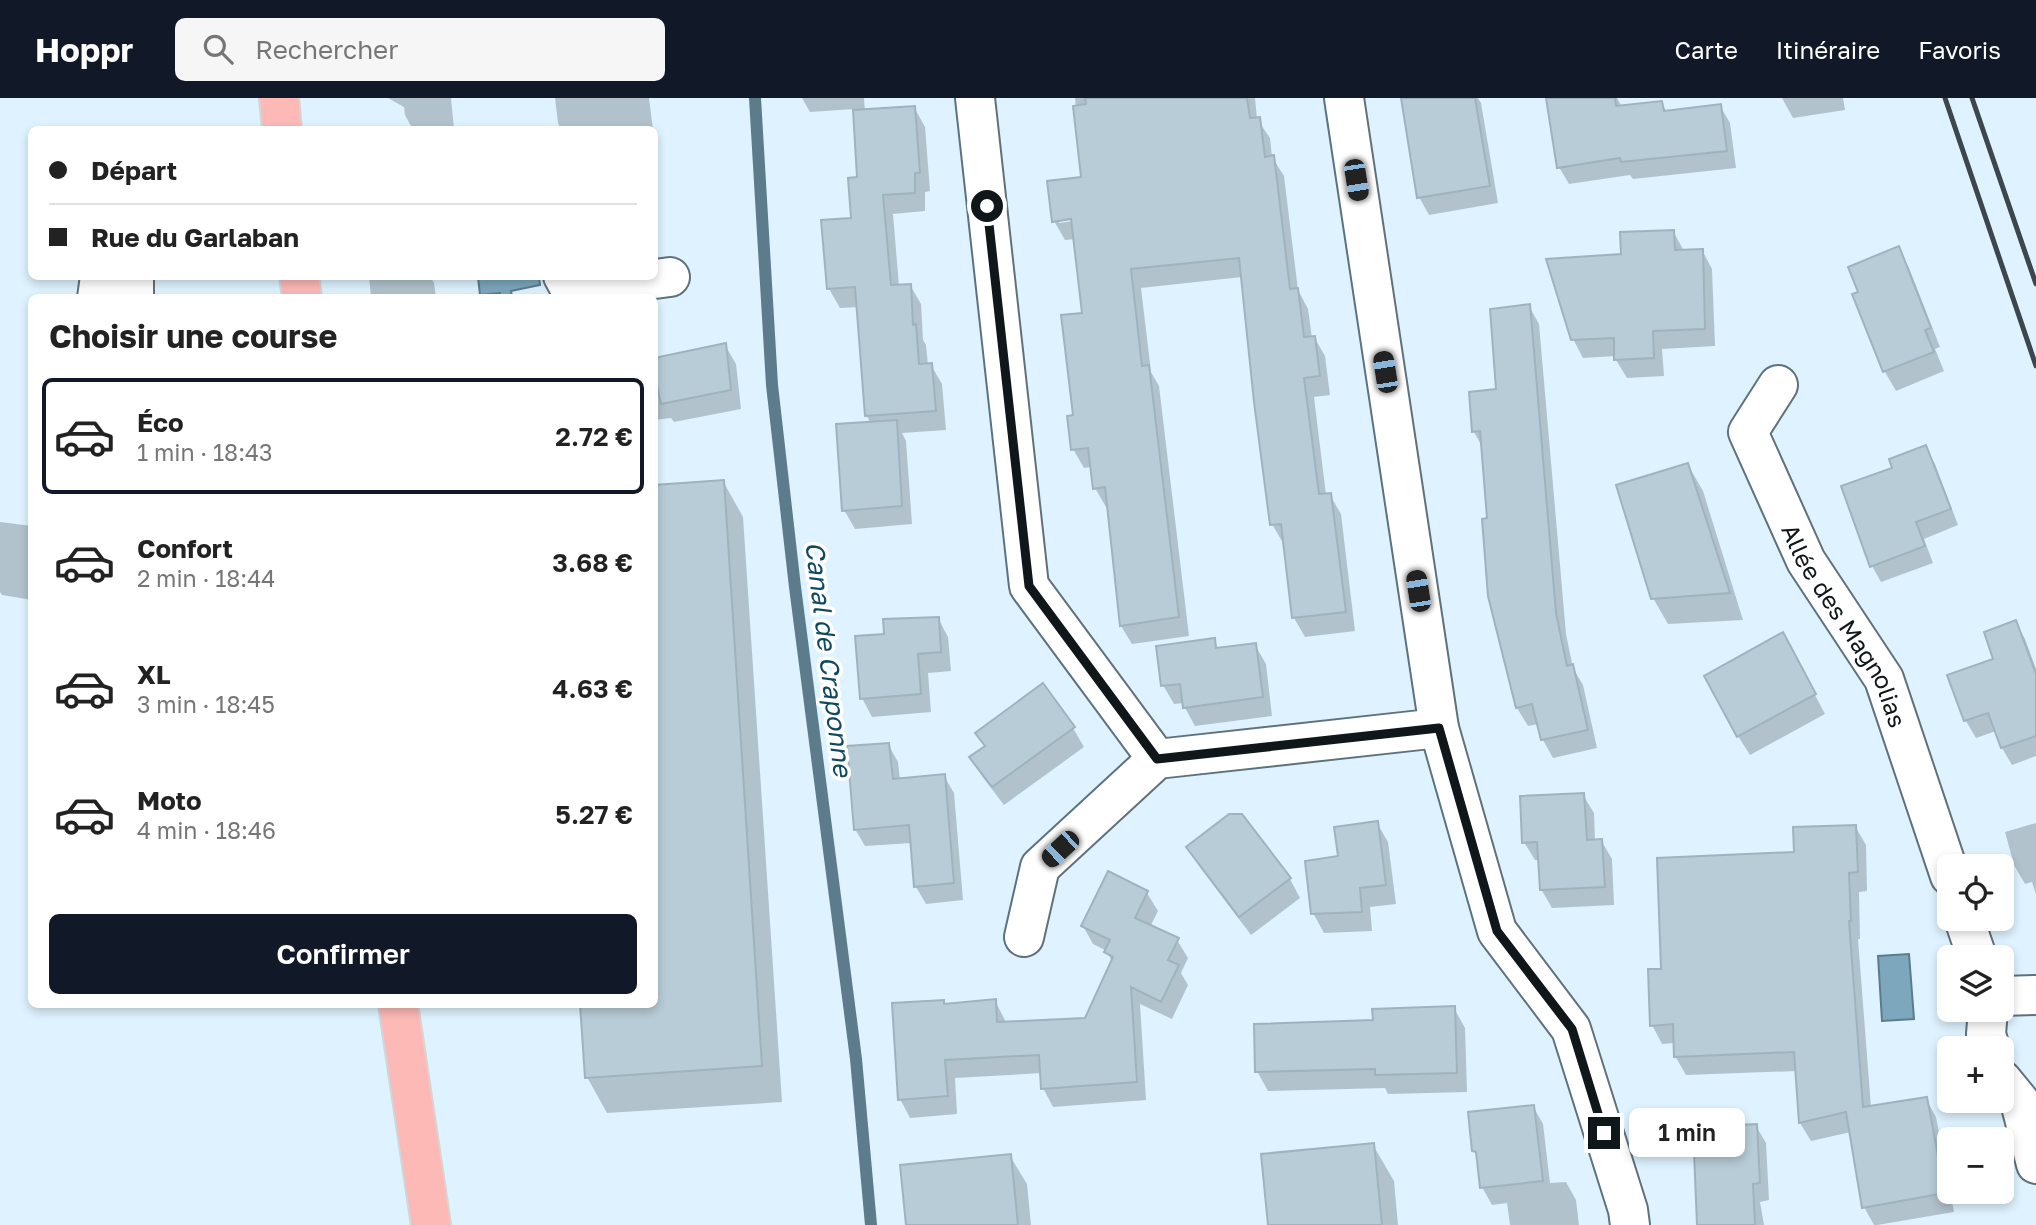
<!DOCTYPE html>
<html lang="fr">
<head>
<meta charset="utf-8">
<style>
  :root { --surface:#fff; --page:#f6f6f6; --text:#222; --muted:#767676; --line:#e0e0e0; --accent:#111827 }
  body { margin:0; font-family:"Golos Text",sans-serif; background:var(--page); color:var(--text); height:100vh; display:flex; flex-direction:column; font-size:26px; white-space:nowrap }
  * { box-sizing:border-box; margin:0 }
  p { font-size:23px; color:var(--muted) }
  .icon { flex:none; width:38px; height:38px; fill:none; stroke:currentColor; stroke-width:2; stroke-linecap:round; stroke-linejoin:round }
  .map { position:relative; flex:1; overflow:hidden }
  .sheet { position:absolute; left:28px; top:196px; width:630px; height:714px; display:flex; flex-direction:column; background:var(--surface); border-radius:10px; box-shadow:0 4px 10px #0003 }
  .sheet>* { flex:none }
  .top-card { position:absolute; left:28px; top:28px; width:630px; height:154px; border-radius:10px; box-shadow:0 4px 10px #0003; display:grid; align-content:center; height:154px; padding:0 21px; background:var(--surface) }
  .controls { position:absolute; left:1937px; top:756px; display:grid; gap:14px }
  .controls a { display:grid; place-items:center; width:77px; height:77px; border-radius:10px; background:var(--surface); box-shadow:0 4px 10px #0003; font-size:35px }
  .end { position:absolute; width:32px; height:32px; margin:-16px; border:9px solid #10171b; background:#fff; box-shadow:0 0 0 4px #fff }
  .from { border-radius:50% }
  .bubble { position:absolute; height:49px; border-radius:10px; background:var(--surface); box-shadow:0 4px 10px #0003; font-size:23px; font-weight:600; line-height:49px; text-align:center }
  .car { position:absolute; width:21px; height:42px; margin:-21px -10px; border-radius:9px; box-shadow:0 0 5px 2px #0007; background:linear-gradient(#222 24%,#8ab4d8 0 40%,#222 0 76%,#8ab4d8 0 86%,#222 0) }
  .top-card b { display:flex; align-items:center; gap:24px; height:66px; font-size:26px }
  .top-card b+b { border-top:2px solid var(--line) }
  .top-card i { width:18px; height:18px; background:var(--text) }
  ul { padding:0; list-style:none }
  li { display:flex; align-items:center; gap:21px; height:116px; margin:0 14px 10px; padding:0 7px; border:4px solid transparent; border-radius:10px }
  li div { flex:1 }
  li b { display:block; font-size:26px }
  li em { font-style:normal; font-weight:600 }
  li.on { border-color:var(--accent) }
  li>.icon { width:63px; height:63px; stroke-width:1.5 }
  h2 { padding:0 21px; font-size:32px; line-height:84px }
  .primary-button { display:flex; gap:14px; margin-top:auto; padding:14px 21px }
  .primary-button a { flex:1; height:80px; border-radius:10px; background:var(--accent); color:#fff; font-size:28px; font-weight:600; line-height:80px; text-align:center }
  header { display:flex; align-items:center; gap:42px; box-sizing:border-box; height:98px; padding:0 35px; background:var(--accent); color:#fff }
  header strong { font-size:33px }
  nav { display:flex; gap:38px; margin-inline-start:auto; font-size:24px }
  .search { width:490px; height:63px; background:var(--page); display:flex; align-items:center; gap:18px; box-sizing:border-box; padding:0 24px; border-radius:10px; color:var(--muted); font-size:26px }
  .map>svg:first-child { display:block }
  .water { fill:#7ca7bd; stroke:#5c7c8c; stroke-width:2 }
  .shadow { fill:#0003; fill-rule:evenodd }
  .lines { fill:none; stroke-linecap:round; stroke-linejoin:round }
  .stream { stroke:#5c7c8c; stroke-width:12 }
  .building { fill:#b7ccd7; stroke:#9fb3be; stroke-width:2 }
  .minor-casing { stroke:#5f727c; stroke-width:42 }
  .major-casing { stroke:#d4d5d6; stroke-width:42 }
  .minor { stroke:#fff; stroke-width:38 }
  .major { stroke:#fcb9b6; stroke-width:38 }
  .rail { stroke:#3c464c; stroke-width:5 }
  .route { stroke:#10171b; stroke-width:9 }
  .labels { text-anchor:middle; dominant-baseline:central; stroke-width:7; stroke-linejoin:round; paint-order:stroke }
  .street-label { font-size:24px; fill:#10171b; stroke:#fff }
  .water-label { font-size:26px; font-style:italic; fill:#0e4860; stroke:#fff }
</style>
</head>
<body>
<header>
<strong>Hoppr</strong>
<div class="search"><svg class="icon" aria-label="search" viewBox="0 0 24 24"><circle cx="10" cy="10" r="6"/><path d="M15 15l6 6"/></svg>Rechercher</div>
<nav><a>Carte</a><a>Itinéraire</a><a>Favoris</a></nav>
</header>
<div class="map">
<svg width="2036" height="1127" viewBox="0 0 2036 1127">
  <rect width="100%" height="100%" fill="#def3ff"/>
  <g class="water">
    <path d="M478,179H539L540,187L511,193L512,199H501L500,195L480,197Z"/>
    <path d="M1909,856L1914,921L1882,923L1878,858Z"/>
  </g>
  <g class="shadow">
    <path d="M388,0H451L454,31L413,32L405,17L404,9Z"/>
    <path d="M555,0H649L653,32H561L558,25Z"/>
    <path d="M802,0H864L865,13L914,9L925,29L930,93L925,94V113L893,116L899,188L910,187L921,206L923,242L926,247L928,267H931L942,286L946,332L902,335L906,343L912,426L855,431L844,412L871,326L867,318L859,209L840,210L829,191L823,123L852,121L859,81L854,11L810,14Z"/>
    <path d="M1075,0H1255L1257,21L1270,40L1272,59L1284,78L1298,192L1308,211L1312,240L1314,239L1325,258L1330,297L1314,299L1326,397H1330L1341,416L1355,533L1305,539L1294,520L1285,445H1283L1272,426L1242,179L1141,190L1151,274L1159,288L1189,538L1132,546L1121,528L1109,409H1106L1095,390L1092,369L1084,370L1073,351L1084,216L1075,141L1065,142L1054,123L1083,80ZM1080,119V122L1059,125V121Z"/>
    <path d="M1402,0H1478L1481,5L1498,105L1429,117L1419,99Z"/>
    <path d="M1573,0H1617L1622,9L1661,5L1667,14L1720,8L1730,25L1736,70L1633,81L1630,77L1569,86L1559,69Z"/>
    <path d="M1782,0H1843L1845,12L1793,20Z"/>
    <path d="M1673,133L1684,153L1702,152L1712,171L1715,248L1662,251L1664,278L1627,280L1616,262V258L1583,260L1573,241L1623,157Z"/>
    <path d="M1898,151L1909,170L1940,249L1935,251L1944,273L1896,293L1885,274L1855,197L1861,195Z"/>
    <path d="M369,178H430L434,185L436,199L449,198L450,200H371Z"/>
    <path d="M1529,208L1539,226L1566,536L1573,570L1583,587L1597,650L1553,660L1543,642L1539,626L1528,628L1517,610L1490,498L1489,421L1483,350L1474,334L1471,295L1498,293Z"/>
    <path d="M725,247L736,266L741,311L674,324L671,320L654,322V262Z"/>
    <path d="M1925,350L1935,366L1958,427L1924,441L1933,465L1881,484L1872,468L1895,371Z"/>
    <path d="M1688,367L1703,393L1743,522L1668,526L1653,500Z"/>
    <path d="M723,383L743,419L782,1004L607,1015L587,979L654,906Z"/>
    <path d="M0,424L32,428V502L2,497L0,494Z"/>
    <path d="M938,520L948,539L951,573L928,575L931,614L872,619L862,600L886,538Z"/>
    <path d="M2015,524L2025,541L2036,571V658L2012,667L2002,650L1996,633L1976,640L1966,623L1950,578L1995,562Z"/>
    <path d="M1214,542L1219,552L1255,547L1266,566L1272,618L1195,628L1185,610L1184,605L1174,606L1163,587Z"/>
    <path d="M1793,555L1825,616L1750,657L1738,638Z"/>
    <path d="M1043,588L1073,630L1084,649L1004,707L982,678L972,660L986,649Z"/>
    <path d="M888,646L898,664L900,682L944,678L954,695L963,802L926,806L916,789L912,745L865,748L855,731Z"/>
    <path d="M1583,697L1594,715L1595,743L1601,742L1612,761L1614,807L1552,810L1541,791L1540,762H1535L1524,744Z"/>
    <path d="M1241,718L1290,781L1300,800L1251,837L1199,768L1188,749Z"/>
    <path d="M1377,725L1388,744L1396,806L1370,809L1372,833L1324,835L1313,815L1340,760Z"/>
    <path d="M2036,725V796L2032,784L2025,786L2014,767L2005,734Z"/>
    <path d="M1855,728L1866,747L1867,793L1859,794L1860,841H1858L1871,1009L1926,1001L1936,1019L1954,1114L1877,1127H1874L1864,1109L1851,1034L1811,1043L1800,1025L1797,973L1686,977L1675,958V945L1662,946L1652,927L1662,872L1796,756Z"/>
    <path d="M1147,795L1158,813L1150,829L1177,842L1188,860L1181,875L1188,887L1172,921L1140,906L1146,1002L1053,1009L1043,990L1042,975L955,980L957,1016L910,1020L900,1001L943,904L946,908L995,903L1005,922V926L1086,922L1112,864L1107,853L1093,846L1083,828Z"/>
    <path d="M1454,910L1465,930L1467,994L1388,996L1385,990L1268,993L1257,973L1374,923Z"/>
    <path d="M1533,1008L1543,1026L1550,1085L1566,1084L1576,1102L1579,1127H1510L1507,1105L1492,1107L1482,1089L1478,1061L1474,1052Z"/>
    <path d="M1756,1028L1766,1045L1769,1102L1760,1104L1764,1127H1699Z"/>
    <path d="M1373,1047L1394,1083L1398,1127H1270Z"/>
    <path d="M1010,1058L1027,1086L1031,1127H907Z"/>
  </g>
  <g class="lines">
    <path class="stream" d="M755,0L772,287L795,489L856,961L871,1127"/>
  </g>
  <g class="building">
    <path d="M1085,0H1247L1250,20L1260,19L1265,59L1274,57L1290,191L1298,190L1304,239L1315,238L1320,278L1304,280L1319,396L1331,395L1346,514L1292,520L1281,426L1270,427L1254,304L1239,160L1131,171L1142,268L1149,267L1179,519L1120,528L1105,389L1093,391L1088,350L1071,352L1067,318L1073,317L1061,217L1082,215L1071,121L1052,124L1047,83L1081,79L1073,8L1086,6Z"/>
    <path d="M1401,0H1475L1490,88L1417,100Z"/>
    <path d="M1546,0H1615L1616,8L1662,3L1664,13L1721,6L1727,53L1621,64L1620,60L1557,70Z"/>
    <path d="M915,8L920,75H915V95L883,97L891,187L911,186L913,227L916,226L919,266L932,265L936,313L865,318L855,189L827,191L821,122L851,120L848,80L857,79L853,12Z"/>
    <path d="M1674,132L1675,152L1703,151L1705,231L1653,233L1654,260L1614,262V240L1571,242L1546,161L1621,156L1620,134Z"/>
    <path d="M1899,148L1931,230L1925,232L1934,254L1883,274L1852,196L1858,194L1848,169Z"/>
    <path d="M1530,206L1556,515L1567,568L1573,566L1588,632L1541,642L1532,606L1516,610L1488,498L1482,421L1487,420L1480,333L1472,334L1469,294L1496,291L1490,211Z"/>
    <path d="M726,245L731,292L661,306L654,272V260Z"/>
    <path d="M897,322L902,408L842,413L836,326Z"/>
    <path d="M1926,347L1951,411L1916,424L1925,448L1870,469L1841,388L1892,370L1889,361Z"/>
    <path d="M1688,365L1730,495L1651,501L1616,387Z"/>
    <path d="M724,382L762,968L585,980L580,906H654V387Z"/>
    <path d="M939,519L941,554L918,556L921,596L860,601L855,538L884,536L883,521Z"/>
    <path d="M2016,522L2036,576V638L2001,650L1988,615L1964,623L1947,577L1993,561L1984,534Z"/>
    <path d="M1783,534L1816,596L1737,639L1704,578Z"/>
    <path d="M1215,540L1216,550L1256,545L1263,599L1183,610L1180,586L1161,588L1156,548Z"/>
    <path d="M1043,585L1075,629L992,689L969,659L985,648L975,635Z"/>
    <path d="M889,645L893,681L945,676L954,785L914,789L909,727L854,732L847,648Z"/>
    <path d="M1584,695L1587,742L1602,741L1605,789L1540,792L1537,744L1522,745L1520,698Z"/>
    <path d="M1229,716H1242L1291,780L1239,819L1186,749Z"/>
    <path d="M1378,723L1386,787L1360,790L1362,814L1311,816L1305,763L1338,758L1334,729Z"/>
    <path d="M1856,727L1858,774L1849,775L1851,823H1849L1863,1009L1927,999L1945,1095L1862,1110L1846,1014L1799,1025L1794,954L1674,959L1673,926L1650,928L1648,871H1661L1657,760L1794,754L1793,729Z"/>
    <path d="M1108,773L1148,793L1135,820L1179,840L1168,862L1179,867L1161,904L1131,889L1137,984L1041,991L1039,957L945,962L948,998L898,1002L892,905L944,902V906L996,901L997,924L1085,920L1113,859L1104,854L1110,842L1081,828Z"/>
    <path d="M1455,908L1457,975L1375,977V971L1255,974L1254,926L1373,922L1372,911Z"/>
    <path d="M1534,1007L1543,1083L1480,1090L1476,1054L1472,1053L1468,1014Z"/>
    <path d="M1757,1026L1760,1085L1753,1086L1755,1127H1697L1693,1029Z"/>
    <path d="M1374,1045L1382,1127H1268L1261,1056Z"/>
    <path d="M1011,1056L1018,1127H906L900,1067Z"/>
  </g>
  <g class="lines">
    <defs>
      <g id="minor">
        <path d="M975,0L1029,488L1157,661"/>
        <path d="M1344,0L1439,630L1497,833L1571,931L1628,1112L1630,1127"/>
        <path d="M563,178L569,189L586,190L670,179"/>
        <path d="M97,200L100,178"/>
        <path d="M134,200V178"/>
        <path id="s1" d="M1778,287L1748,334L1806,463L1884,581L1950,778"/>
        <path d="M1964,821L1977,859"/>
        <path d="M1024,839L1040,769L1157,661L1439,630"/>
        <path d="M2002,898L2036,897"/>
        <path d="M1988,912L1986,936L1990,950"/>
        <path d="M2002,982L2020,1004L2036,1066"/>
      </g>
      <g id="major">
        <path d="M279,0L282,32"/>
        <path d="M299,178L302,200"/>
        <path d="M398,906L431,1127"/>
      </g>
    </defs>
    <use href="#minor" class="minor-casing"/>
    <use href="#major" class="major-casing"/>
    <use href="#minor" class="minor"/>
    <use href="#major" class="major"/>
    <g class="rail">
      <path d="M1945,0L2036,268"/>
      <path d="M1972,0L2036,186"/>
    </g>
  </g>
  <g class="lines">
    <path class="route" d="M987,108L1029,488L1157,661L1439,630L1497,833L1572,931L1604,1035"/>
  </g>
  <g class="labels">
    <g class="street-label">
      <text stroke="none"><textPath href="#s1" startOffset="273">Allée des Magnolias</textPath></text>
    </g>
    <g class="water-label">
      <text transform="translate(829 561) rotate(83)">Canal de Craponne</text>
    </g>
  </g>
</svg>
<div class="controls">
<a><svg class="icon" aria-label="locate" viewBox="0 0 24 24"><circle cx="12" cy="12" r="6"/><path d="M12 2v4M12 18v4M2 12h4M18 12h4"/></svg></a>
<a><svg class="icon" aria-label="layers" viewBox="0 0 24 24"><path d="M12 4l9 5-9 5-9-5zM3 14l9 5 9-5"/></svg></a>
<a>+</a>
<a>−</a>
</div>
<i class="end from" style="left:987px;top:108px"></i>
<i class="end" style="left:1604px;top:1035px"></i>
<div class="bubble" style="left:1629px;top:1010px;width:116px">1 min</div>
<i class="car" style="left:1356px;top:82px;rotate:171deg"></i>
<i class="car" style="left:1385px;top:274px;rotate:351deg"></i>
<i class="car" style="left:1418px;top:493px;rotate:351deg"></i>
<i class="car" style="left:1060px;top:751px;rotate:227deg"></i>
<div class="top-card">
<b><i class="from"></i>Départ</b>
<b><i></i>Rue du Garlaban</b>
</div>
<section class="sheet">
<h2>Choisir une course</h2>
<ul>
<li class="on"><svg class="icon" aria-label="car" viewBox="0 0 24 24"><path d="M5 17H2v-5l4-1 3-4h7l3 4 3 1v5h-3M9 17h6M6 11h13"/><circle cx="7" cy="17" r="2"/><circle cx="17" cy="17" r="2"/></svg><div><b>Éco</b><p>1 min · 18:43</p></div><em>2.72 €</em></li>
<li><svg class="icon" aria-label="car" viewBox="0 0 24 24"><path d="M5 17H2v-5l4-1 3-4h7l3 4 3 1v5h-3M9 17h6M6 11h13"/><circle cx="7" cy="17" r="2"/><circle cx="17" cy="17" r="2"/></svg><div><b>Confort</b><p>2 min · 18:44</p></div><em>3.68 €</em></li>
<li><svg class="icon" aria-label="car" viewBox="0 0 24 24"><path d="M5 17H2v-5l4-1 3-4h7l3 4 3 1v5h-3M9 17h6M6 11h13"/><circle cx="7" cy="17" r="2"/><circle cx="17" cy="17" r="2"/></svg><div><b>XL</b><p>3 min · 18:45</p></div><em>4.63 €</em></li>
<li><svg class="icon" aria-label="car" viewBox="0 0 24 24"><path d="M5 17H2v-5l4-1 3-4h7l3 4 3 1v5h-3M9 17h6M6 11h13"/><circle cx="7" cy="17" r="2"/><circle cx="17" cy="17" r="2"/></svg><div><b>Moto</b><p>4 min · 18:46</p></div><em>5.27 €</em></li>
</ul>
<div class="primary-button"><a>Confirmer</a></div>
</section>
</div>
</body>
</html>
